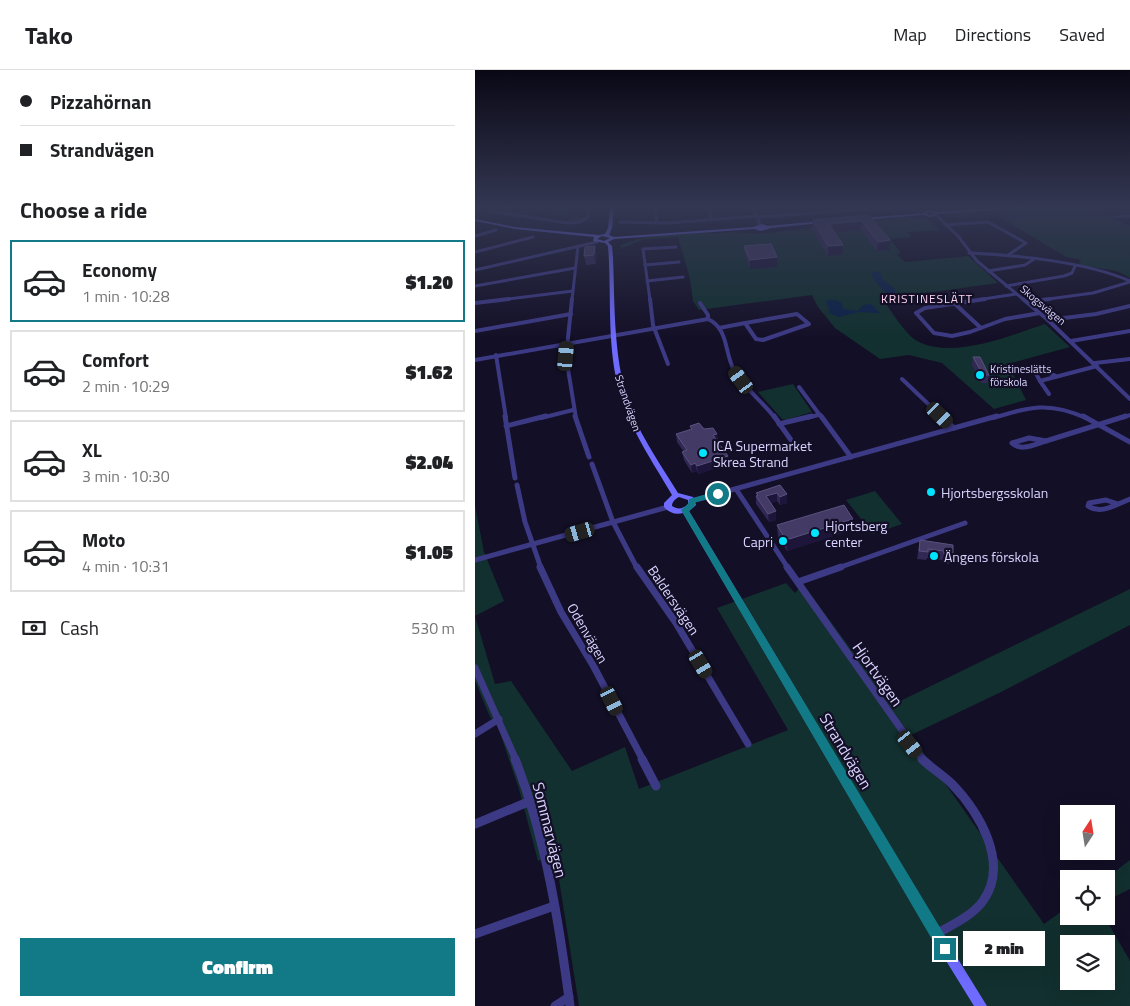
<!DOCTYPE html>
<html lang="en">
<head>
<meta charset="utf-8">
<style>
  :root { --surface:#fff; --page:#f2f2f2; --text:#202124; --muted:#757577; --line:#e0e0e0; --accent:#127987 }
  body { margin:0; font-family:"Titillium Web",sans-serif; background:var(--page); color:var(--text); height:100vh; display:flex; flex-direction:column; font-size:19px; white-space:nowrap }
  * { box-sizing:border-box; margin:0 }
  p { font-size:16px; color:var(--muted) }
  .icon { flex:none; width:28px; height:28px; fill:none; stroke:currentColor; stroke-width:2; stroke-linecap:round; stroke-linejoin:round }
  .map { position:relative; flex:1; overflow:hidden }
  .drawer { display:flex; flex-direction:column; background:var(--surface); width:475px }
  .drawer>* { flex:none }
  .guide { display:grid; align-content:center; height:110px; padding:0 20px; background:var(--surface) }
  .needle { width:32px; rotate:12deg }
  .fabs { position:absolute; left:585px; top:735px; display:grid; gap:10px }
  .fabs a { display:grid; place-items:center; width:55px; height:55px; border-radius:0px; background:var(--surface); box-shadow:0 5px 20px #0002; font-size:25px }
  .end { position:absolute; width:22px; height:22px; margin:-11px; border:6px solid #127987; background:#fff; box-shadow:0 0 0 2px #fff }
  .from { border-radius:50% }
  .bubble { position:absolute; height:35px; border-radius:0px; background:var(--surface); box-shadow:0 5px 20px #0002; font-size:16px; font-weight:800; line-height:35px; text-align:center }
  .car { position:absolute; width:15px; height:30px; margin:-15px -8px; border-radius:6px; box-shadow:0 0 4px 1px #0007; background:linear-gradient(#222 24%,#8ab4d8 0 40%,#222 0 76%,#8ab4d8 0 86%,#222 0) }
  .guide b { display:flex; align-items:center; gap:18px; height:48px; font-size:19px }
  .guide b+b { border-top:1px solid var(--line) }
  .guide i { width:12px; height:12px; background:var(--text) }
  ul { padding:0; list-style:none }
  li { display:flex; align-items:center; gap:15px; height:82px; margin:0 10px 8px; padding:0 10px; border:2px solid var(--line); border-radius:0px }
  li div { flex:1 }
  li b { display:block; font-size:19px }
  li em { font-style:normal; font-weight:800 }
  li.current { border-color:var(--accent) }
  li>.icon { width:45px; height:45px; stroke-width:1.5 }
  h2 { padding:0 20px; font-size:22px; line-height:60px }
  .pay { display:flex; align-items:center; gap:12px; height:55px; padding:0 20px; font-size:19px }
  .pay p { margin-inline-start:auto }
  .button { display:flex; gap:10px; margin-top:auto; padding:10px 20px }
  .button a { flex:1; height:58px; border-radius:0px; background:var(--accent); color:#fff; font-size:20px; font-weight:800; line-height:58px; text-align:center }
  header { display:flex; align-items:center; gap:30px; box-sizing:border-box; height:70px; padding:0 25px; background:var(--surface); border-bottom:1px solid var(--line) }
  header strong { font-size:24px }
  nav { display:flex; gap:28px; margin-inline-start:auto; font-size:18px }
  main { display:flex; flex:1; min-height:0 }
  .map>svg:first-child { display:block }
  .green { fill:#12302f; fill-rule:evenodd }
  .water { fill:#0c2248 }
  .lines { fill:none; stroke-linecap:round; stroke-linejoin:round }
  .street-far4 { stroke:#3d3a85; stroke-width:3 }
  .street-far3 { stroke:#3d3a85; stroke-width:4 }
  .street-far2 { stroke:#3d3a85; stroke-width:5 }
  .street-far1 { stroke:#3d3a85; stroke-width:7 }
  .street { stroke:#3d3a85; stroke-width:9 }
  .secondary { fill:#6f6bff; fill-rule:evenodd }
  .wall { fill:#312854 }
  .shaded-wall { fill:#1d163a }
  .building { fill:#433a66; stroke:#5a527e }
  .route { fill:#127987 }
  .poi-dot { fill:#00e5ff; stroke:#130f26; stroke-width:2 }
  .labels { text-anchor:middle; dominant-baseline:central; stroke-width:4.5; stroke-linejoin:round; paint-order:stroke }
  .far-street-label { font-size:11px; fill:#d9d4ff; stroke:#130f26 }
  .far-poi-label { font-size:11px; fill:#d9d4ff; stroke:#130f26; text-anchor:start }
  .far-neighbourhood-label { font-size:12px; letter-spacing:1px; fill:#ffd6f0; stroke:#130f26 }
  .poi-label { font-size:14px; fill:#d9d4ff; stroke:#130f26; text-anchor:start }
  .street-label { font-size:14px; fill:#d9d4ff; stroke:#130f26 }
  .near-street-label { font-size:16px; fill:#d9d4ff; stroke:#130f26 }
</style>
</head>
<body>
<header>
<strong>Tako</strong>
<nav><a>Map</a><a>Directions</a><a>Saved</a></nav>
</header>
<main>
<section class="drawer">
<div class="guide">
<b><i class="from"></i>Pizzahörnan</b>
<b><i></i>Strandvägen</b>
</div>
<h2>Choose a ride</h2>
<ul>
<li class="current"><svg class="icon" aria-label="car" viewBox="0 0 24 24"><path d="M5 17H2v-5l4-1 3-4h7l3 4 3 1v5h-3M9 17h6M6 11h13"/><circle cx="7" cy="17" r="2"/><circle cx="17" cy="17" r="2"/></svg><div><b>Economy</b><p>1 min · 10:28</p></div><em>$1.20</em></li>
<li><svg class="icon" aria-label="car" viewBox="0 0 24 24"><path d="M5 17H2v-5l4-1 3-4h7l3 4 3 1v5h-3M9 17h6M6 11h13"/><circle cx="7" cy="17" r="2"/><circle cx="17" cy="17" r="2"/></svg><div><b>Comfort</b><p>2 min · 10:29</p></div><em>$1.62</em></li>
<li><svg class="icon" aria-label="car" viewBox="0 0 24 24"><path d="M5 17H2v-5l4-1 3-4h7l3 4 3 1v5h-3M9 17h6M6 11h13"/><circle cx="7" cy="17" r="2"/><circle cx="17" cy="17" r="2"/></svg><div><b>XL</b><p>3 min · 10:30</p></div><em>$2.04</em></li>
<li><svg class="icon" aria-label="car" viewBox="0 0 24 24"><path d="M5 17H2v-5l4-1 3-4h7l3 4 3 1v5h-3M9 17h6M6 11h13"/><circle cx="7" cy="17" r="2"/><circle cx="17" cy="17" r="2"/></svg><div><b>Moto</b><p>4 min · 10:31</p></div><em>$1.05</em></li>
</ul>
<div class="pay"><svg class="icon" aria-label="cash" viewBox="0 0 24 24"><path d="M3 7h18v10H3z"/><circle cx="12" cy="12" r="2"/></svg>Cash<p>530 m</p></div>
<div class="button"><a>Confirm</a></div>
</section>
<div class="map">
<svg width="655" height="936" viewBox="0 0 655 936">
  <rect width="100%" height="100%" fill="#130f26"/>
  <g class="green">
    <path d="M56,138H95V144L98,147H109V148L106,151L90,152L96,148L51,139Z"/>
    <path d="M472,138H645L618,140L655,156V208L642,201L603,195L606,190L591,187L520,144L480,148L482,145L476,138Z"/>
    <path d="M426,148H452L464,160L433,162L436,167L415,169L426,183L422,184L430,192L493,186L523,213L408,229C414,239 430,262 439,269C473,292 536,265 570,254L595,277L533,294L551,330L519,339L467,293L434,285L405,289L360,258L343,237L337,225L224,240L218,231L215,209L203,167L170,169L145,179L146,175L172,166L235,162L238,164L260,162L282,164Z"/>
    <path d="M318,314L337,342L311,350L307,349L283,322Z"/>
    <path d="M400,421L427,454L398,464L371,430Z"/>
    <path d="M0,436L9,482L29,531L0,546L20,614L36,611L97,701L150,677L164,719L313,660L242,538L311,513L320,523L328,514L417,635L655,519V555L524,623L436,665L569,854L594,836V846H629L655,891V936H104L80,784L63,791L44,719L22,654L15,647L0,611ZM594,874H631V911H594Z"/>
    <path d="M655,790V819L631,831L630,809Z"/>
  </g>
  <g class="water">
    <path d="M398,201L405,202L408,210L420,219L422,225C409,228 404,213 396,206Z"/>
    <path d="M352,230H361L367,233L368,239L383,241L388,235C400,232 399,238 405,243L384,242L364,247L354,243V238L351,234Z"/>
  </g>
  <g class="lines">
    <g class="street-far4">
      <path d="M180,138L182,153"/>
      <path d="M236,138L234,141L237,150"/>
      <path d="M279,138L285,155"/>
      <path d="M13,141L93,153L105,152L112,148L114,138"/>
      <path d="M13,141L25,138"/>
      <path d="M461,145L483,166L502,191L549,230"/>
      <path d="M283,147L410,138"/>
      <path d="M639,147L655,146"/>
      <path d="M145,152L193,153L282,146"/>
      <path d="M470,155L513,152L551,173L533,185"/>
      <path d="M0,166L21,160"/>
      <path d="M0,182L58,167"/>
      <path d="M494,183C543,185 611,192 655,211"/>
      <path d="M170,195L204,192"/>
      <path d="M0,200L122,172"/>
      <path d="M513,201L550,195L559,189"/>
      <path d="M172,211L208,207"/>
      <path d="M0,216L100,198"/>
      <path d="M531,216L589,206L597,203L600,196"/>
      <path d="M24,230L98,221"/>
      <path d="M97,230L103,176"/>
      <path d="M175,230L168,179L201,177"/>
      <path d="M502,230L541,224"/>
      <path d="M566,230L618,223L655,212"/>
    </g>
    <g class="street-far3">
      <path d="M97,229L91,287L101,348"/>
      <path d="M175,229L178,255L193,294"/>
      <path d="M510,229L450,238L441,243L459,263L477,266L495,262L530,249L565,243"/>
      <path d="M548,229L573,250L655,329"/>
      <path d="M552,232L575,229"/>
      <path d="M0,233L34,229"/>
      <path d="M225,233L233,245V249C254,259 249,282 259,300C269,318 287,331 300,348"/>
      <path d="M479,233L506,258"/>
      <path d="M322,244L334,254L288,270L281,269L270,253Z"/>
      <path d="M573,250L621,244L655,236"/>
      <path d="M244,258L270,253"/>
      <path d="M0,261L96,244"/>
      <path d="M596,271L655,261"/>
      <path d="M21,285L31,348"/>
      <path d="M0,290L233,249"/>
      <path d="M620,293L655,289"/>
      <path d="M427,309L468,348"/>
      <path d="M565,311L558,298H563L581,306"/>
      <path d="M324,317L347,348"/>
      <path d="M574,324L565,311L622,296"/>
      <path d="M66,348L98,340"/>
      <path d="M332,348L343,345"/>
      <path d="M518,348C554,337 574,331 611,348"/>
      <path d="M647,348L655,345"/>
    </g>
    <g class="street-far2">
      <path d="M30,346L40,408"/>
      <path d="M100,346L114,387"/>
      <path d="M299,346L316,370"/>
      <path d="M346,346L376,387"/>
      <path d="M467,346L479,358"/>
      <path d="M608,346L655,372"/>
      <path d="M304,354L337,346"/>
      <path d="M31,356L71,346"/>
      <path d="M554,368L571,371C560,374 546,382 537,373Z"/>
      <path d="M571,371L651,346"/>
      <path d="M117,394L138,452L162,498"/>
      <path d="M42,415L50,452L66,498"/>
      <path d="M261,419L313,498"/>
      <path d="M217,431L522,346"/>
      <path d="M643,434L631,430L614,433L613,436C626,445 642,434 655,429"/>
      <path d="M0,490L193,437"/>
      <path d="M363,498L490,453"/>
    </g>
    <g class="street-far1">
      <path d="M65,497L86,542L119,597L168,690"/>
      <path d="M162,497L201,553L273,674"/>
      <path d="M312,497L448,690"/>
      <path d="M323,512L366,497"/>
      <path d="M0,598L41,690"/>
      <path d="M0,664L24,649"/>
    </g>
    <g class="street">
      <path d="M40,689C71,768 84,853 95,936"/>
      <path d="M167,689L181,716"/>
      <path d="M447,689C456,698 468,705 477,714C504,742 535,793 508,831C497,846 477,855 461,864"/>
      <path d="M0,754L53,732"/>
      <path d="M0,864L79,836"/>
      <path d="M80,936L94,927"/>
    </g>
    <g class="secondary">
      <path d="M135,138H139L137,158L134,165L139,167L278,157L287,154L293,156L346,151L348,152L346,153L296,158L286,161L279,159L139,169L133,172L137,176L138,187C140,239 138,293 157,343C169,371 187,397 203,423L218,427L221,435L214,441L465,860L512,936H499L457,868L208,443C201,445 194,443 189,437V433L197,425C178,392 156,361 145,324C131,276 137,225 133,176L130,173L118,171L119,167L40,159L0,151V149L40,157L124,165L130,164L133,158ZM127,166L135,168L129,171L122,169ZM204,427L213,430V434C208,439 203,440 197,436C197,432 200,429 204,427Z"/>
      <path d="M520,138H532L530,139L464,144L455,147L449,145L388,150L386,149L388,148L448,143L453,140L462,142ZM454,142L459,143V144L455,145L452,144Z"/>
    </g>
  </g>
  <g class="wall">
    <path d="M394,145L415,180L402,181L386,160L359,162L368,175L367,184L353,186L337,159L338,150Z"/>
    <path d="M120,176L122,185L121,194L111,195L109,186Z"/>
    <path d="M269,176L302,187V197L275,199L270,185Z"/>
    <path d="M498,287L514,305L513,313H506L497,295Z"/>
    <path d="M215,356L242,364L243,372L253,386L254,394L223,404L222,401L217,403L209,390L207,382H209L202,372L201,364L216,359Z"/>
    <path d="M305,415L312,424V433L305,435L302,431L296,433L301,441V450L294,452L281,434V426L282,425L281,423Z"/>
    <path d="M378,449L377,460L312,481L303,467L302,455Z"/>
    <path d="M445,470L478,485L476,494L467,493V490L452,488L451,490L442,489Z"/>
  </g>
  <g class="shaded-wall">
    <path d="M387,151L386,160L353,163L354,154Z"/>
    <path d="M415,170V180L402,181L403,172Z"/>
    <path d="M368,175L367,184L353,186V176Z"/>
    <path d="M120,176L122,185L121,194L119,185Z"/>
    <path d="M302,187V197L275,199V190Z"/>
    <path d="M242,364L243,372L238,365Z"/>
    <path d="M253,386L254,394L223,404L222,396Z"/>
    <path d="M220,393L222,401L217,403L216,395Z"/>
    <path d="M302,423V431L291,435V426Z"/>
    <path d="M312,424V433L305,435V427Z"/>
    <path d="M301,441V450L294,452L293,444Z"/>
    <path d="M378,449L377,460L312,481L311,470Z"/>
  </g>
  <g class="building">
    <path d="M394,145L415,170L403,172L387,151L354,154L368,175L353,176L338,150Z"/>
    <path d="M296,174L302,187L275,190L269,176Z"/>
    <path d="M120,176L119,185L109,186L110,177Z"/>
    <path d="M498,287H505L514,305H508Z"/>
    <path d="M224,353L229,359L238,358L242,364L238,365L253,386L222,396L220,393L216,395L207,382L212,380L201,364L217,359L215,356Z"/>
    <path d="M305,415L312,424L305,427L302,423L291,426L301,441L293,444L281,426L283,425L281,423Z"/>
    <path d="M369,435L378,449L311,470L302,455Z"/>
    <path d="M445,470L478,475V485L469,484V481L453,479V482L444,481Z"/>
  </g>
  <linearGradient id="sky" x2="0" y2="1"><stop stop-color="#0a0815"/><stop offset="0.51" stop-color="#333752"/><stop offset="1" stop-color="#333752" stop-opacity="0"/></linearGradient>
  <rect width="655" height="269" fill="url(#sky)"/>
  <path class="route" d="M243,421L246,422V426L221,432L219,437L214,441L475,874L477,879L475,883L470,885L465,883L206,440L213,434L214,429Z"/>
  <g class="poi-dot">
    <circle cx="505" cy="305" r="5"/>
    <circle cx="228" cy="383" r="5"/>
    <circle cx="456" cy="422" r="5"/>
    <circle cx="340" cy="463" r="5"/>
    <circle cx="308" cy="471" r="5"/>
    <circle cx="459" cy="486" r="5"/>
  </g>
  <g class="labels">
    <g class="far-street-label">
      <text transform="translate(568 235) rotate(40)">Skogsvägen</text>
      <text transform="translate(153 333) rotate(71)">Strandvägen</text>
    </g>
    <g class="far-poi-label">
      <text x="515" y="299">Kristineslätts<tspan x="515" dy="13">förskola</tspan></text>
    </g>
    <g class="far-neighbourhood-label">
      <text x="452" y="228">KRISTINESLÄTT</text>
    </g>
    <g class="poi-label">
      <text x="238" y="375">ICA Supermarket<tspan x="238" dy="16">Skrea Strand</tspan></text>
      <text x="466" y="422">Hjortsbergsskolan</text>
      <text x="350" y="455">Hjortsberg<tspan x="350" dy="16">center</tspan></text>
      <text x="298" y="471" text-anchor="end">Capri</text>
      <text x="469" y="486">Ängens förskola</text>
    </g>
    <g class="street-label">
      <text transform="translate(199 530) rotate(56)">Baldersvägen</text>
      <text transform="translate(113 563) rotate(60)">Odenvägen</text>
    </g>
    <g class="near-street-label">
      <text transform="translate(403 604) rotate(55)">Hjortvägen</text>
      <text transform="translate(371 681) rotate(59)">Strandvägen</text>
      <text transform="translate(75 760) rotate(76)">Sommarvägen</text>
    </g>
  </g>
</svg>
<div class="fabs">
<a><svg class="needle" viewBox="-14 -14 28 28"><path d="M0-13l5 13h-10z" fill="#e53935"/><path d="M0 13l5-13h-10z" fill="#757577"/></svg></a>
<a><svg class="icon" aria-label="locate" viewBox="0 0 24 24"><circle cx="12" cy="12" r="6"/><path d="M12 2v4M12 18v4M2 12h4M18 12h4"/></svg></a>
<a><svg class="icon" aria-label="layers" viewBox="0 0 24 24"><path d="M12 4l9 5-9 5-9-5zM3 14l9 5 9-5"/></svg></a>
</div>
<i class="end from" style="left:243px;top:424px"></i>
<i class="end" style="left:470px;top:879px"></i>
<div class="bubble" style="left:488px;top:861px;width:82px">2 min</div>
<i class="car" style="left:91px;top:286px;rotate:5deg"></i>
<i class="car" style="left:266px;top:310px;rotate:324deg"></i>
<i class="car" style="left:465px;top:345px;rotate:134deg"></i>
<i class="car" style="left:105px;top:462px;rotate:254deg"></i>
<i class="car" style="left:226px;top:594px;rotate:149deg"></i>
<i class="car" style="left:137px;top:631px;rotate:153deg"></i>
<i class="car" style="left:435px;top:674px;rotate:142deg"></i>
</div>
</main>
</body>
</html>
